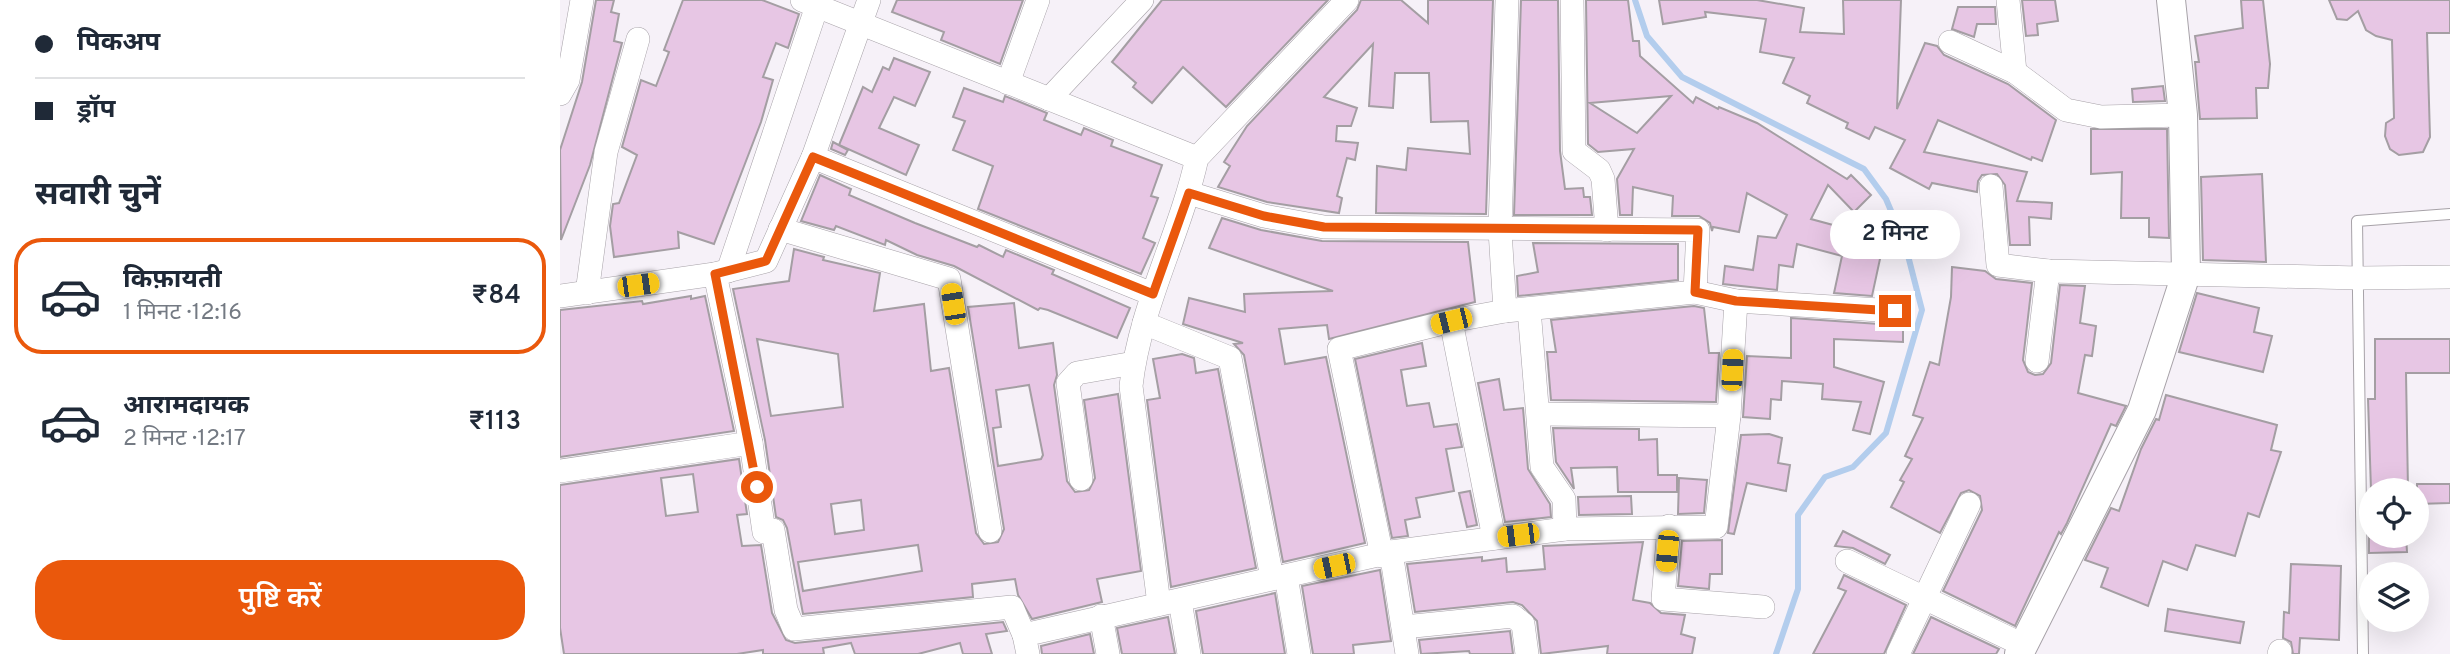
<!DOCTYPE html>
<html lang="hi">
<head>
<meta charset="utf-8">
<style>
  :root { --surface:#fff; --page:#f2f2f3; --text:#1f2937; --muted:#747a83; --line:#e0e1e3; --accent:#ea580c }
  body { margin:0; font-family:Overpass,"Noto Sans Devanagari",sans-serif; background:var(--page); color:var(--text); height:100vh; display:flex; flex-direction:column; font-size:26px; white-space:nowrap }
  * { box-sizing:border-box; margin:0 }
  p { font-size:23px; color:var(--muted) }
  .icon { flex:none; width:38px; height:38px; fill:none; stroke:currentColor; stroke-width:2; stroke-linecap:round; stroke-linejoin:round }
  .map { position:relative; flex:1; overflow:hidden }
  .side { display:flex; flex-direction:column; background:var(--surface); width:560px }
  .side>* { flex:none }
  .hud { display:grid; align-content:center; height:154px; padding:0 35px; background:var(--surface) }
  .controls { position:absolute; left:1799px; top:478px; display:grid; gap:14px }
  .controls a { display:grid; place-items:center; width:70px; height:70px; border-radius:50%; background:var(--surface); box-shadow:0 7px 28px #0002; font-size:35px }
  .end { position:absolute; width:32px; height:32px; margin:-16px; border:9px solid #ea580c; background:#fff; box-shadow:0 0 0 4px #fff }
  .from { border-radius:50% }
  .bubble { position:absolute; height:49px; border-radius:24px; background:var(--surface); box-shadow:0 7px 28px #0002; font-size:23px; font-weight:600; line-height:49px; text-align:center }
  .car { position:absolute; width:21px; height:42px; margin:-21px -10px; border-radius:9px; box-shadow:0 0 5px 2px #0007; background:linear-gradient(#f5c518 24%,#345 0 40%,#f5c518 0 76%,#345 0 86%,#f5c518 0) }
  .hud b { display:flex; align-items:center; gap:24px; height:66px; font-size:26px }
  .hud b+b { border-top:2px solid var(--line) }
  .hud i { width:18px; height:18px; background:var(--text) }
  ul { padding:0; list-style:none }
  li { display:flex; align-items:center; gap:21px; height:116px; margin:0 14px 10px; padding:0 21px; border:4px solid transparent; border-radius:28px }
  li div { flex:1 }
  li b { display:block; font-size:26px }
  li em { font-style:normal; font-weight:600 }
  li.current { border-color:var(--accent) }
  li>.icon { width:63px; height:63px; stroke-width:1.5 }
  h2 { padding:0 35px; font-size:32px; line-height:84px }
  .primary-button { display:flex; gap:14px; margin-top:auto; padding:14px 35px }
  .primary-button a { flex:1; height:80px; border-radius:28px; background:var(--accent); color:#fff; font-size:28px; font-weight:600; line-height:80px; text-align:center }
  main { display:flex; flex:1; min-height:0 }
  .map>svg:first-child { display:block }
  .lines { fill:none; stroke-linecap:round; stroke-linejoin:round }
  .stream { stroke:#b3cded; stroke-width:6 }
  .building { fill:#e7c6e4; stroke:#a49ea3; stroke-width:2; fill-rule:evenodd }
  .service-casing { stroke:#a7a2a8; stroke-width:12 }
  .minor-casing { stroke:#a7a2a8; stroke-width:24 }
  .tertiary-casing { stroke:#a7a2a8; stroke-width:30 }
  .service { stroke:#fff; stroke-width:10 }
  .minor { stroke:#fff; stroke-width:23 }
  .tertiary { stroke:#fff; stroke-width:28 }
  .route { stroke:#ea580c; stroke-width:9 }
</style>
</head>
<body>
<main>
<section class="side">
<div class="hud">
<b><i class="from"></i>पिकअप</b>
<b><i></i>ड्रॉप</b>
</div>
<h2>सवारी चुनें</h2>
<ul>
<li class="current"><svg class="icon" aria-label="car" viewBox="0 0 24 24"><path d="M5 17H2v-5l4-1 3-4h7l3 4 3 1v5h-3M9 17h6M6 11h13"/><circle cx="7" cy="17" r="2"/><circle cx="17" cy="17" r="2"/></svg><div><b>किफ़ायती</b><p>1 मिनट · 12:16</p></div><em>₹84</em></li>
<li><svg class="icon" aria-label="car" viewBox="0 0 24 24"><path d="M5 17H2v-5l4-1 3-4h7l3 4 3 1v5h-3M9 17h6M6 11h13"/><circle cx="7" cy="17" r="2"/><circle cx="17" cy="17" r="2"/></svg><div><b>आरामदायक</b><p>2 मिनट · 12:17</p></div><em>₹113</em></li>
</ul>
<div class="primary-button"><a>पुष्टि करें</a></div>
</section>
<div class="map">
<svg width="1890" height="654" viewBox="0 0 1890 654">
  <rect width="100%" height="100%" fill="#f6f1f8"/>
  <g class="lines">
    <path class="stream" d="M1075,0L1087,36L1122,77L1304,169L1326,199L1345,244L1362,310L1326,433L1293,467L1265,477L1238,515V589L1216,654"/>
  </g>
  <g class="building">
    <path d="M36,0H54L51,12L59,14L54,41L62,43L30,165L1,240L0,150L22,82Z"/>
    <path d="M123,0H202L239,14L228,48L216,43L203,77L213,80L201,122L154,244L118,232L119,248L54,257L50,226L53,204L59,203L77,155L62,147L81,80L96,86L109,52L104,50Z"/>
    <path d="M337,0H463L440,64L381,40L384,32L332,12Z"/>
    <path d="M602,0H768L666,107L623,67L592,103L573,87L576,83L552,62Z"/>
    <path d="M801,0H841L868,23V0H933L926,214L816,213L817,166L846,170L848,148L910,154L908,121L871,122L869,73H835L833,108L809,106L813,44L764,97L797,108L791,126H777L776,141L798,143L795,160L787,158L777,196L782,198L779,213L707,202L658,187L670,166L664,162L687,126L797,10Z"/>
    <path d="M961,0H998L1000,151L1005,189L1023,188L1024,197H1030L1032,215H954Z"/>
    <path d="M1026,0H1068L1073,41H1079L1080,56L1133,103L1136,97L1158,109L1159,107L1197,123L1287,179L1291,175L1311,195L1294,212L1268,185L1251,219L1321,238L1319,244L1323,245L1312,296L1274,293L1282,256L1237,244L1233,267L1219,265L1217,290L1163,284L1165,266L1193,270L1198,236L1216,238L1227,215L1187,193L1179,232L1153,227L1152,231L1150,223L1139,216H1112L1113,196L1073,187L1072,215H1060L1057,179L1074,149L1038,152L1028,144ZM1111,96L1077,133L1030,103Z"/>
    <path d="M1099,0H1197L1244,8L1240,32L1284,34L1283,0H1341L1337,109L1365,43L1377,46L1384,55L1448,84L1496,120L1482,161L1472,157L1471,160L1378,120L1364,152L1467,172L1457,201L1492,203L1491,219L1469,217L1470,245H1450L1445,185L1437,174L1422,175L1418,181L1417,192L1372,183L1369,189L1330,168L1345,140L1315,127L1309,139L1286,128L1288,123L1247,103L1250,96L1223,83L1234,58L1200,52L1206,19L1145,12L1146,17L1103,24Z"/>
    <path d="M1462,0H1495L1498,21L1477,24L1478,35L1466,36Z"/>
    <path d="M1681,0H1703L1710,64L1708,88H1696L1697,118L1640,119L1635,62H1639L1635,36L1683,28Z"/>
    <path d="M1769,0H1890V33H1867L1870,137L1863,152L1839,155L1830,149L1825,136L1826,123L1834,118L1832,40L1816,36L1806,30L1798,11L1787,20L1777,19Z"/>
    <path d="M1398,7H1435L1436,24H1417L1414,37L1392,29Z"/>
    <path d="M334,58L370,72L355,106L334,97L319,128L359,145L346,175L279,145L303,87L312,92L323,67L329,70Z"/>
    <path d="M1603,86L1605,101L1573,102L1572,89Z"/>
    <path d="M404,88L443,102L445,96L487,113L484,120L521,135L524,128L553,140L551,146L602,165L591,196L598,198L583,238L595,243L581,274L418,209L433,166L393,150L405,121L393,117Z"/>
    <path d="M1531,129H1607L1609,238L1589,237V218H1561L1562,172L1531,174Z"/>
    <path d="M273,142L288,150L285,155L271,149Z"/>
    <path d="M1702,174L1706,262L1643,260L1641,177Z"/>
    <path d="M260,175L291,189L289,195L355,223L417,247L419,245L443,257L446,250L494,270L492,274L570,308L557,338L488,310L480,308L478,310L394,266L357,255L326,240L325,245L276,226L274,230L241,221Z"/>
    <path d="M662,218L701,230L762,241L908,242L915,302L769,339L767,325L719,329L725,364L766,357L805,543L723,562L684,355L674,344L683,343L623,324L629,298L685,312L684,294L773,291L649,248Z"/>
    <path d="M973,243L1118,244V280L958,296L957,276L978,272Z"/>
    <path d="M234,249L264,257L263,260L320,273L314,311L364,304L371,371L389,368L416,533L424,544L438,542L444,529L408,307L454,303L459,348L493,343L497,375L494,385L507,481L515,492L529,490L535,478L524,400L558,394L581,571L537,579L542,602L472,619L458,595L455,579L412,584L413,597L243,614L227,528L223,520L216,517L205,440L173,289L229,281ZM197,339L278,354L283,407L211,416ZM469,385L483,455L481,459L438,466L433,428L441,427L436,390ZM301,500L304,530L275,534L271,504ZM358,545L362,571L243,591L238,562Z"/>
    <path d="M1392,267L1425,271L1436,279L1472,283L1463,360L1468,372L1475,375L1483,374L1491,363L1500,285L1525,286L1520,323L1536,326L1532,356L1525,355L1518,393L1566,406L1556,426L1551,424L1507,523L1501,534L1499,532L1455,626L1383,591L1422,510L1420,496L1409,490L1401,493L1380,533L1331,507L1344,482L1340,480L1352,459L1345,456L1363,418L1353,415L1370,362L1379,365L1391,297Z"/>
    <path d="M1637,293L1699,308L1694,332L1712,336L1703,372L1619,352Z"/>
    <path d="M131,296V299L145,296L174,431L0,457V310L82,301L83,304Z"/>
    <path d="M1134,306L1144,308L1149,353H1159L1156,402L991,400L987,352H996L991,320Z"/>
    <path d="M1231,318L1334,325L1343,322V342L1274,339V367L1324,382L1310,434L1293,430L1301,402L1262,399L1263,384L1222,381L1221,400L1211,399L1210,419L1183,417L1187,356L1231,358Z"/>
    <path d="M1815,339H1890V373H1846L1848,490H1811L1808,399H1815Z"/>
    <path d="M862,343L866,366L841,370L847,406L869,403L874,427L897,424L902,447L886,449L894,491L856,498L860,517L845,520L848,536L832,538L795,359Z"/>
    <path d="M622,354L634,358L636,373L658,369L696,568L611,587L587,400L600,398L593,359Z"/>
    <path d="M939,379L944,410L963,408L968,469L990,504L991,517L945,522L918,383Z"/>
    <path d="M1606,395L1717,425L1711,450L1721,452L1699,517L1688,513L1675,556L1636,545L1627,570L1603,561L1588,606L1541,587L1548,568L1525,560L1551,508L1559,511L1581,449L1596,419L1599,420Z"/>
    <path d="M993,428L1079,429V440L1097,439L1098,475H1117V492H1058L1057,467L1011,468L1014,489L996,462Z"/>
    <path d="M1209,434L1222,438L1218,463L1230,465L1226,491L1187,483L1174,534L1168,533L1181,435Z"/>
    <path d="M179,459L187,514L177,515L182,546L201,545L212,613L226,640L235,643L443,622L447,631L426,634L432,654H403L400,643L358,654H295L291,643L263,648L264,654H203V650L177,654H4L0,628V485ZM133,474L138,512L106,516L101,478Z"/>
    <path d="M1119,478L1147,480L1144,513L1118,514Z"/>
    <path d="M1857,484H1890V503L1857,504Z"/>
    <path d="M910,491L917,525L907,527L899,493Z"/>
    <path d="M1071,496L1072,514L1019,515L1018,497Z"/>
    <path d="M1283,531L1330,555L1325,564L1293,548L1275,546Z"/>
    <path d="M1809,536H1846L1847,552L1809,553Z"/>
    <path d="M1162,540V574H1150L1149,589L1118,586L1122,541Z"/>
    <path d="M1083,542L1073,600L1090,603L1101,613L1125,615L1121,634L1135,638L1132,654H1047L1048,646L981,654L977,621L962,605L953,602L855,612L847,564L922,557V561L946,558L947,572L985,569L983,546Z"/>
    <path d="M1731,564L1781,566L1779,640L1740,638L1739,654H1733L1731,642L1723,638L1724,612L1729,613Z"/>
    <path d="M820,570L831,641L793,645L794,654H753L742,586Z"/>
    <path d="M1284,575L1346,605L1324,654H1253L1286,591L1278,588Z"/>
    <path d="M715,593L725,654H643L636,611Z"/>
    <path d="M1608,609L1684,622L1680,643L1605,631Z"/>
    <path d="M608,617L615,654H562L557,628Z"/>
    <path d="M1371,617L1439,649L1436,654H1353Z"/>
    <path d="M950,631L953,654H910L909,651L861,654L859,640Z"/>
    <path d="M530,634L534,654H482L481,646Z"/>
  </g>
  <g class="lines">
    <defs>
      <path id="service" d="M1803,654L1797,221L1890,214"/>
      <g id="minor">
        <path d="M242,0L637,158"/>
        <path d="M1012,0L1014,151L1039,170L1043,179L1047,230"/>
        <path d="M1448,0L1455,72"/>
        <path d="M1390,42L1455,72L1506,110L1541,117L1623,115"/>
        <path d="M448,83L478,0"/>
        <path d="M0,94L8,80L22,0"/>
        <path d="M489,99L582,0"/>
        <path d="M253,157L592,294"/>
        <path d="M1431,186L1438,265L1488,271L1799,278L1890,277"/>
        <path d="M629,193L704,216L764,227L1138,230L1135,292"/>
        <path d="M220,229L389,279L430,531"/>
        <path d="M168,271L259,0"/>
        <path d="M155,274L191,443L204,532L213,530L226,610L234,629L452,607L464,635"/>
        <path d="M27,293L46,152L78,39"/>
        <path d="M0,296L155,274L206,261L253,157L309,0"/>
        <path d="M969,309L982,467L1004,499L1005,529"/>
        <path d="M945,311L940,230L947,0"/>
        <path d="M891,321L934,538"/>
        <path d="M584,323L670,358L712,578"/>
        <path d="M1477,361L1488,271"/>
        <path d="M980,414L1169,416"/>
        <path d="M0,471L191,443"/>
        <path d="M521,479L508,383L517,373L574,363"/>
        <path d="M1109,526L1103,599L1203,607"/>
        <path d="M831,552L847,654"/>
        <path d="M822,556L779,349L891,321L945,311L1135,292L1176,301L1335,311"/>
        <path d="M1287,561L1463,645"/>
        <path d="M726,576L739,654"/>
        <path d="M620,601L629,654"/>
        <path d="M599,604L571,386C580,306 620,235 637,158L787,0"/>
        <path d="M541,616L548,654"/>
        <path d="M844,627L953,616L963,624L967,654"/>
        <path d="M468,654L464,635L831,552L1005,529L1156,527L1169,416L1176,301"/>
        <path d="M1338,654L1409,504"/>
        <path d="M1719,654L1720,651"/>
      </g>
      <path id="tertiary" d="M1459,654L1582,410L1626,274L1623,115L1611,0"/>
    </defs>
    <use href="#service" class="service-casing"/>
    <use href="#minor" class="minor-casing"/>
    <use href="#tertiary" class="tertiary-casing"/>
    <use href="#service" class="service"/>
    <use href="#minor" class="minor"/>
    <use href="#tertiary" class="tertiary"/>
  </g>
  <g class="lines">
    <path class="route" d="M197,487L155,274L206,261L253,157L593,294L629,193L704,216L764,227L1138,230L1135,292L1176,301L1335,311"/>
  </g>
</svg>
<div class="controls">
<a><svg class="icon" aria-label="locate" viewBox="0 0 24 24"><circle cx="12" cy="12" r="6"/><path d="M12 2v4M12 18v4M2 12h4M18 12h4"/></svg></a>
<a><svg class="icon" aria-label="layers" viewBox="0 0 24 24"><path d="M12 4l9 5-9 5-9-5zM3 14l9 5 9-5"/></svg></a>
</div>
<i class="end from" style="left:197px;top:487px"></i>
<i class="end" style="left:1335px;top:311px"></i>
<div class="bubble" style="left:1270px;top:210px;width:130px">2 मिनट</div>
<i class="car" style="left:78px;top:285px;rotate:82deg"></i>
<i class="car" style="left:393px;top:304px;rotate:351deg"></i>
<i class="car" style="left:891px;top:321px;rotate:256deg"></i>
<i class="car" style="left:1172px;top:370px;rotate:3deg"></i>
<i class="car" style="left:958px;top:535px;rotate:263deg"></i>
<i class="car" style="left:1107px;top:551px;rotate:185deg"></i>
<i class="car" style="left:774px;top:566px;rotate:258deg"></i>
</div>
</main>
</body>
</html>
